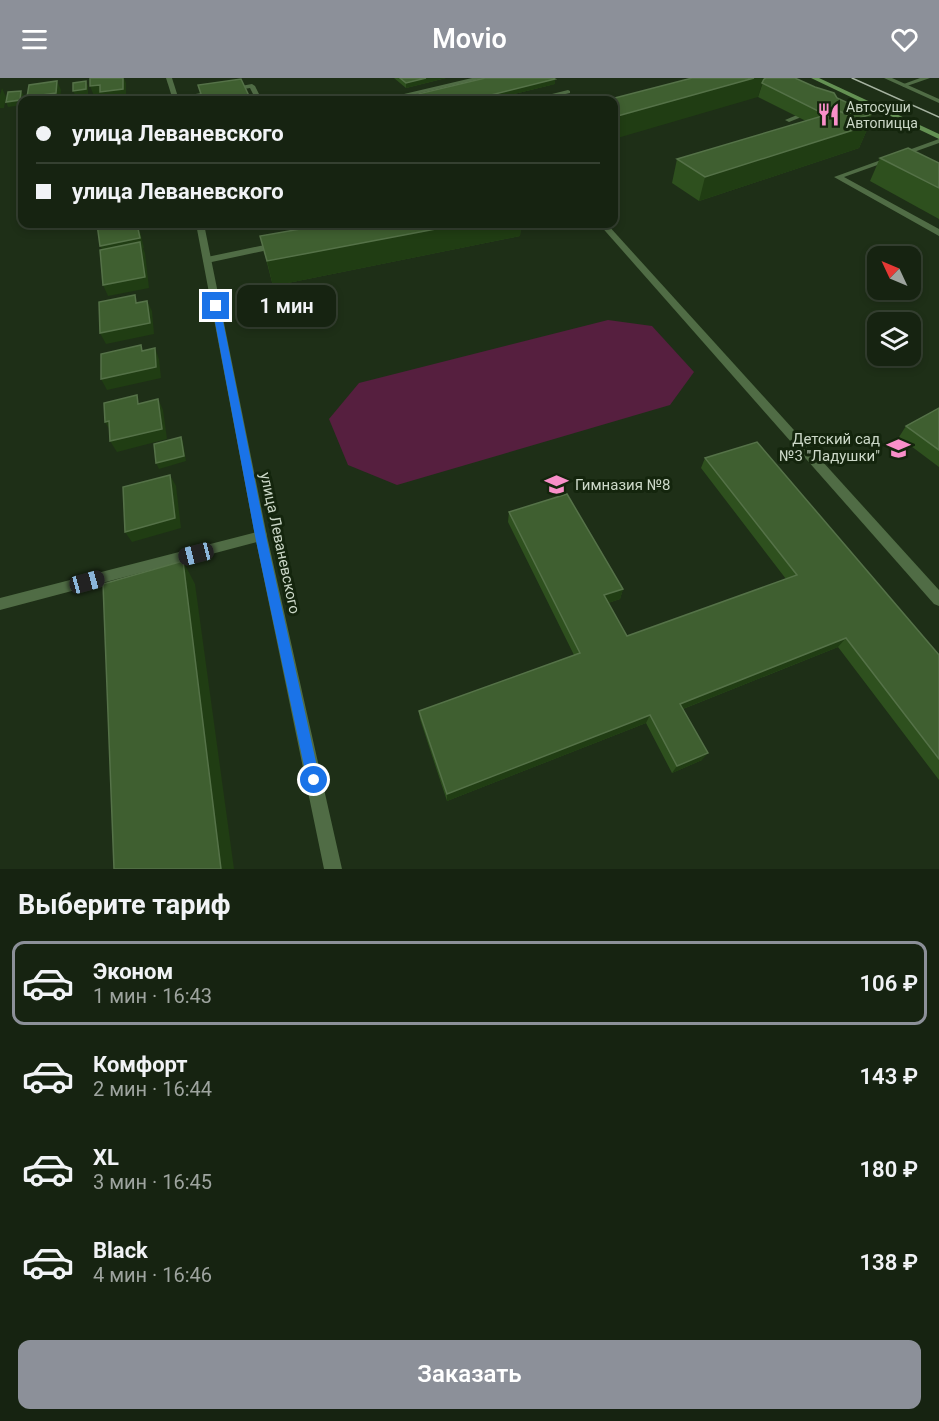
<!DOCTYPE html>
<html lang="ru">
<head>
<meta charset="utf-8">
<style>
  :root { --surface:#162311; --page:#232f1f; --text:#f1f3f6; --muted:#9ea49f; --line:#354031; --accent:#8c9099 }
  body { margin:0; font-family:Roboto,sans-serif; background:var(--page); color:var(--text); height:100vh; display:flex; flex-direction:column; font-size:22px; white-space:nowrap }
  * { box-sizing:border-box; margin:0 }
  p { font-size:20px; color:var(--muted) }
  .icon { flex:none; width:33px; height:33px; fill:none; stroke:currentColor; stroke-width:2; stroke-linecap:round; stroke-linejoin:round }
  .map { position:relative; height:791px; overflow:hidden }
  .details { display:flex; flex-direction:column; background:var(--surface); flex:1 }
  .details>* { flex:none }
  .banner { position:absolute; left:18px; top:18px; width:600px; height:132px; border-radius:12px; box-shadow:0 3px 9px #0003,0 0 0 2px var(--line); display:grid; align-content:center; height:132px; padding:0 18px; background:var(--surface) }
  .needle { width:39px; rotate:314deg }
  .buttons { position:absolute; left:867px; top:168px; display:grid; gap:12px }
  .buttons a { display:grid; place-items:center; width:54px; height:54px; border-radius:12px; background:var(--surface); box-shadow:0 3px 9px #0003,0 0 0 2px var(--line); font-size:30px }
  .end { position:absolute; width:27px; height:27px; margin:-14px; border:8px solid #1a73e8; background:#fff; box-shadow:0 0 0 3px #fff }
  .from { border-radius:50% }
  .bubble { position:absolute; height:42px; border-radius:12px; background:var(--surface); box-shadow:0 3px 9px #0003,0 0 0 2px var(--line); font-size:20px; font-weight:600; line-height:42px; text-align:center }
  .car { position:absolute; width:18px; height:36px; margin:-18px -9px; border-radius:8px; box-shadow:0 0 4px 2px #0007; background:linear-gradient(#222 24%,#8ab4d8 0 40%,#222 0 76%,#8ab4d8 0 86%,#222 0) }
  .banner b { display:flex; align-items:center; gap:21px; height:57px; font-size:22px }
  .banner b+b { border-top:2px solid var(--line) }
  .banner i { width:15px; height:15px; background:var(--text) }
  ul { padding:0; list-style:none }
  li { display:flex; align-items:center; gap:18px; height:84px; margin:0 12px 9px; padding:0 6px; border:3px solid transparent; border-radius:12px }
  li div { flex:1 }
  li b { display:block; font-size:22px }
  li em { font-style:normal; font-weight:600 }
  li.on { border-color:var(--accent) }
  li>.icon { width:54px; height:54px; stroke-width:1.5 }
  h2 { padding:0 18px; font-size:27px; line-height:72px }
  .cta { display:flex; gap:12px; margin-top:auto; padding:12px 18px }
  .cta a { flex:1; height:69px; border-radius:12px; background:var(--accent); color:#fff; font-size:24px; font-weight:600; line-height:69px; text-align:center }
  header { display:flex; justify-content:space-between; align-items:center; height:78px; padding:0 18px; background:var(--accent); color:#fff; font-size:27px; font-weight:600 }
  .map>svg:first-child { display:block }
  .green { fill:#561f3f }
  .lines { fill:none; stroke-linecap:round; stroke-linejoin:round }
  .lane { fill:#506c45; fill-rule:evenodd }
  .street { fill:#506c45; fill-rule:evenodd }
  .secondary { fill:#649153; fill-rule:evenodd }
  .tram { stroke:#a6b3a1; stroke-width:1.5 }
  .wall { fill:#2e501e }
  .shaded-wall { fill:#203d13 }
  .building { fill:#3f5f30; stroke:#557248; stroke-width:1.5 }
  .route { fill:#1a73e8 }
  .labels { text-anchor:middle; dominant-baseline:central; stroke-width:6; stroke-linejoin:round; paint-order:stroke }
  .far-poi-label { font-size:14px; fill:#ccd8c8; stroke:#14250d; text-anchor:start }
  .poi-label { font-size:15px; fill:#ccd8c8; stroke:#14250d; text-anchor:end }
  .street-label { font-size:15px; fill:#ccd8c8; stroke:#14250d }
</style>
</head>
<body>
<header><svg class="icon" aria-label="menu" viewBox="0 0 24 24"><path d="M4 6h16M4 12h16M4 18h16"/></svg>Movio<svg class="icon" aria-label="heart" viewBox="0 0 24 24"><path d="M12 20l-8-8c-3-5 5-10 8-4 3-6 11-1 8 4z"/></svg></header>
<div class="map">
<svg width="939" height="791" viewBox="0 0 939 791">
  <rect width="100%" height="100%" fill="#1e2f17"/>
  <path class="green" d="M608,242L652,248L694,294L670,327L397,407L348,387L329,341L359,305Z"/>
  <g class="lines">
    <g class="lane">
      <path d="M472,0H484L412,17L417,22H411L404,16Z"/>
      <path d="M920,0H930L904,9L901,7Z"/>
      <path d="M252,6L255,8L262,22H256L250,10L176,22L173,20Z"/>
      <path d="M568,12L570,13V15L538,22H528Z"/>
      <path d="M797,37L800,39L799,40L789,44L785,42Z"/>
      <path d="M939,61V65L844,99L939,151V158L834,99Z"/>
      <path d="M599,146H607L939,512V528L934,526Z"/>
      <path d="M279,164L283,167L282,169L207,185L203,182L207,179Z"/>
      <path d="M261,453L266,454L267,458L266,462L261,463L0,532V520Z"/>
    </g>
    <g class="street">
      <path d="M166,0H172L179,22H173Z"/>
      <path d="M884,0H892L939,21V25Z"/>
      <path d="M196,146H204L267,458L342,791H324L255,458Z"/>
    </g>
    <path class="secondary" d="M811,0H819L939,56V61Z"/>
    <path class="tram" d="M852,0L939,39"/>
  </g>
  <g class="wall">
    <path d="M394,0H446L406,10Z"/>
    <path d="M764,1L837,20L872,36L867,46L869,47L859,70L699,123L672,105L677,81L806,43L758,19Z"/>
    <path d="M555,6L490,22H420L418,21V16Z"/>
    <path d="M880,80L939,85V141L870,103Z"/>
    <path d="M329,146H521L520,158L273,208L260,158Z"/>
    <path d="M939,330V389L899,359L906,348Z"/>
    <path d="M705,380L939,577V702L838,569L683,631L702,682L672,695L646,645L447,723L420,641L419,633L574,577L508,444L509,434L623,511L620,521L608,525L627,558L786,501L701,390Z"/>
  </g>
  <g class="shaded-wall">
    <path d="M123,0H124L126,5V21L114,22H103L100,17L94,18L90,8L100,7Z"/>
    <path d="M426,0H446L406,10V5Z"/>
    <path d="M754,0H764L758,19L614,61V39Z"/>
    <path d="M555,1V6L490,22H471Z"/>
    <path d="M57,3L61,12L60,22H29L27,19Z"/>
    <path d="M86,3L88,8V16L75,17L73,13Z"/>
    <path d="M2,10L6,19L4,30H0V17Z"/>
    <path d="M21,13L24,18L22,27L8,29L6,24Z"/>
    <path d="M872,36L866,48L869,47L859,70L699,123L705,99L843,45Z"/>
    <path d="M137,146H138L144,170H143L145,175L149,210L108,218L103,207L105,178L100,168Z"/>
    <path d="M462,146H521L520,158L273,208L267,183Z"/>
    <path d="M147,223L152,233L154,256L106,266L100,255Z"/>
    <path d="M155,270L159,281L161,300L107,312L101,301Z"/>
    <path d="M158,321L163,332L167,361L117,374L110,363Z"/>
    <path d="M109,343L111,354L105,344Z"/>
    <path d="M181,359L183,364L186,383L159,391L156,385Z"/>
    <path d="M170,397L176,408L181,450L132,464L125,454Z"/>
    <path d="M183,483L195,506L234,791H221Z"/>
    <path d="M623,511L620,521L602,527L604,517Z"/>
    <path d="M846,560L838,569L675,634L680,626Z"/>
    <path d="M650,637L646,645L447,723V716Z"/>
    <path d="M708,675L702,682L672,695L677,688Z"/>
  </g>
  <g class="building">
    <path d="M90,0H123V11L100,14V7L90,8Z"/>
    <path d="M400,0H426L406,5Z"/>
    <path d="M485,0H553L555,1L471,22H426L418,16Z"/>
    <path d="M692,0H754L614,39V22H607Z"/>
    <path d="M766,0H795L815,9L834,15L837,20L872,36L856,41L839,33L826,37L762,5L764,1Z"/>
    <path d="M241,1L251,22H203L198,7Z"/>
    <path d="M57,3L56,15L27,19L29,7Z"/>
    <path d="M86,3V11L73,13V5Z"/>
    <path d="M21,13L20,22L6,24L8,14Z"/>
    <path d="M839,33L869,47L705,99L677,81Z"/>
    <path d="M908,70L939,85V110L880,80Z"/>
    <path d="M97,146H137L140,160L100,168Z"/>
    <path d="M329,146H462L267,183L260,158Z"/>
    <path d="M140,164L145,199L103,207L100,172Z"/>
    <path d="M135,217L136,225L147,223L150,245L100,255L99,224Z"/>
    <path d="M141,267L142,273L155,270L156,289L101,301V276Z"/>
    <path d="M137,317L138,326L158,321L162,351L110,363L109,343L105,344L104,325Z"/>
    <path d="M939,330V372L906,348Z"/>
    <path d="M181,359L184,378L156,385L154,366Z"/>
    <path d="M757,364L939,577V681L846,560L680,626L708,675L677,688L650,637L447,716L419,633L580,575L509,434L567,416L623,511L604,517L627,558L797,497L705,380Z"/>
    <path d="M170,397L175,440L125,454L123,409Z"/>
    <path d="M183,483L221,791H114L103,506Z"/>
  </g>
  <path class="route" d="M216,225L220,228L266,458L320,702L318,707L314,709L309,707L307,702L255,458L212,228Z"/>
  <defs>
    <symbol id="restaurant-bare" viewBox="-9 -9 18 18"><path d="M-5-6h1v4h1v-4h1v4h1v-4h1v5L-1.5 .5V6h-2V.5L-5-1ZM5-6V6H3V1.5H1.5Q1.5-4 5-6Z" fill="#f98fc9" stroke="#14250d" stroke-width="2.5" paint-order="stroke"/></symbol>
    <symbol id="school-bare" viewBox="-9 -9 18 18"><path d="M0-5L7-2L0 1L-7-2ZM-4 1L0 2.5L4 1V4Q0 6-4 4Z" fill="#f98fc9" stroke="#14250d" stroke-width="2.5" paint-order="stroke"/></symbol>
  </defs>
  <g fill-rule="evenodd">
    <use href="#restaurant-bare" x="812" y="20" width="33" height="33"/>
    <use href="#school-bare" x="882" y="354" width="33" height="33"/>
    <use href="#school-bare" x="540" y="390" width="33" height="33"/>
  </g>
  <g class="labels">
    <g class="far-poi-label">
      <text x="846" y="29">Автосуши<tspan x="846" dy="16">Автопицца</tspan></text>
    </g>
    <g class="poi-label">
      <text x="880" y="361">Детский сад<tspan x="880" dy="17">№3 "Ладушки"</tspan></text>
      <text x="575" y="407" text-anchor="start">Гимназия №8</text>
    </g>
    <g class="street-label">
      <text transform="translate(280 465) rotate(78)">улица Леваневского</text>
    </g>
  </g>
</svg>
<div class="buttons">
<a><svg class="needle" viewBox="-14 -14 28 28"><path d="M0-13l5 13h-10z" fill="#e53935"/><path d="M0 13l5-13h-10z" fill="#9ea49f"/></svg></a>
<a><svg class="icon" aria-label="layers" viewBox="0 0 24 24"><path d="M12 4l9 5-9 5-9-5zM3 14l9 5 9-5"/></svg></a>
</div>
<i class="end from" style="left:314px;top:702px"></i>
<i class="end" style="left:216px;top:228px"></i>
<div class="bubble" style="left:237px;top:207px;width:99px">1 мин</div>
<i class="car" style="left:196px;top:476px;rotate:256deg"></i>
<i class="car" style="left:87px;top:504px;rotate:75deg"></i>
<div class="banner">
<b><i class="from"></i>улица Леваневского</b>
<b><i></i>улица Леваневского</b>
</div>
</div>
<section class="details">
<h2>Выберите тариф</h2>
<ul>
<li class="on"><svg class="icon" aria-label="car" viewBox="0 0 24 24"><path d="M5 17H2v-5l4-1 3-4h7l3 4 3 1v5h-3M9 17h6M6 11h13"/><circle cx="7" cy="17" r="2"/><circle cx="17" cy="17" r="2"/></svg><div><b>Эконом</b><p>1 мин · 16:43</p></div><em>106 ₽</em></li>
<li><svg class="icon" aria-label="car" viewBox="0 0 24 24"><path d="M5 17H2v-5l4-1 3-4h7l3 4 3 1v5h-3M9 17h6M6 11h13"/><circle cx="7" cy="17" r="2"/><circle cx="17" cy="17" r="2"/></svg><div><b>Комфорт</b><p>2 мин · 16:44</p></div><em>143 ₽</em></li>
<li><svg class="icon" aria-label="car" viewBox="0 0 24 24"><path d="M5 17H2v-5l4-1 3-4h7l3 4 3 1v5h-3M9 17h6M6 11h13"/><circle cx="7" cy="17" r="2"/><circle cx="17" cy="17" r="2"/></svg><div><b>XL</b><p>3 мин · 16:45</p></div><em>180 ₽</em></li>
<li><svg class="icon" aria-label="car" viewBox="0 0 24 24"><path d="M5 17H2v-5l4-1 3-4h7l3 4 3 1v5h-3M9 17h6M6 11h13"/><circle cx="7" cy="17" r="2"/><circle cx="17" cy="17" r="2"/></svg><div><b>Black</b><p>4 мин · 16:46</p></div><em>138 ₽</em></li>
</ul>
<div class="cta"><a>Заказать</a></div>
</section>
</body>
</html>
